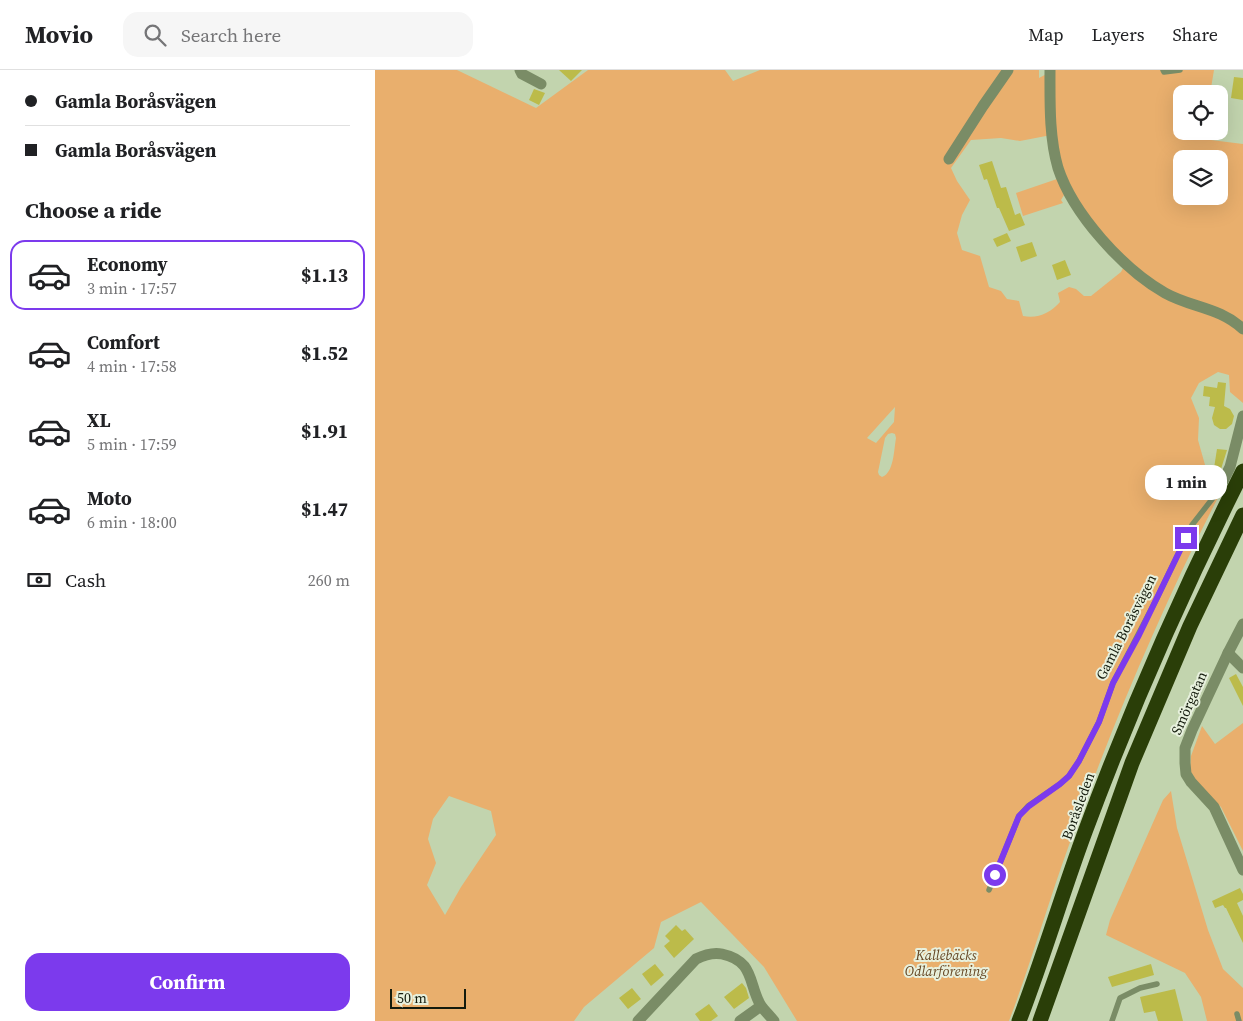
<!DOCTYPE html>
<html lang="en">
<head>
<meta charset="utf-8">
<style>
  :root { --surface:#fff; --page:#f6f6f6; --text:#202124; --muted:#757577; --line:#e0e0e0; --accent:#7c3aed }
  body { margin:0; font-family:"Source Serif 4",serif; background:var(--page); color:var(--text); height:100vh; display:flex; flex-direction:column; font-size:19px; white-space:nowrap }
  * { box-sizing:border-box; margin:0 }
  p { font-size:16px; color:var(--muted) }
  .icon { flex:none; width:28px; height:28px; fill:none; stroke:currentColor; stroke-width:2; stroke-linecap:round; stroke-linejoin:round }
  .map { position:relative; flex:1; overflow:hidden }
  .panel { display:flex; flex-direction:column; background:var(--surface); width:375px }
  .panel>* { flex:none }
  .banner { display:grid; align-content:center; height:110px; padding:0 25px; background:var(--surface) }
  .controls { position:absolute; left:798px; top:15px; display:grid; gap:10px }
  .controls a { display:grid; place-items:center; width:55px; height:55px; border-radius:10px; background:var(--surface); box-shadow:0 5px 20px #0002; font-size:25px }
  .scale { position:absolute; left:15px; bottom:12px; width:76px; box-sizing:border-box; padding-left:5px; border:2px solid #141b0d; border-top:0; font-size:14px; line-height:18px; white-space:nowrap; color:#141b0d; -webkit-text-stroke:4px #e8f1de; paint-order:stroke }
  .end { position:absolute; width:22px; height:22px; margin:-11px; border:6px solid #7c3aed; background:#fff; box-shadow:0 0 0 2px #fff }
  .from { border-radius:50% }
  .bubble { position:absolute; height:35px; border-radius:15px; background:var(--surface); box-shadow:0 5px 20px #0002; font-size:16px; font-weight:700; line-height:35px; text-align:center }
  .banner b { display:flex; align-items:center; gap:18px; height:48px; font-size:19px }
  .banner b+b { border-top:1px solid var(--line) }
  .banner i { width:12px; height:12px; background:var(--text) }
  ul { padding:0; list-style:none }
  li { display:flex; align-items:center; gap:15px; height:70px; margin:0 10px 8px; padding:0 15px; border:2px solid transparent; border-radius:15px }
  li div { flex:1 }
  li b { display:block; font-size:19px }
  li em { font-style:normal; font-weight:700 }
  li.selected { border-color:var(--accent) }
  li>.icon { width:45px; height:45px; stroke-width:1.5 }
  h2 { padding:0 25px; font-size:22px; line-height:60px }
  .pay { display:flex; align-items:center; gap:12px; height:55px; padding:0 25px; font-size:19px }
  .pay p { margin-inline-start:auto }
  .primary-button { display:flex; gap:10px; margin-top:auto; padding:10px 25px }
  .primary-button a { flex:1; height:58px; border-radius:15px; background:var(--accent); color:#fff; font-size:20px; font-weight:700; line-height:58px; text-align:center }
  header { display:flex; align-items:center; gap:30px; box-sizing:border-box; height:70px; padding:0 25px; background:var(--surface); border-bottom:1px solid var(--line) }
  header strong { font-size:24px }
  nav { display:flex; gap:28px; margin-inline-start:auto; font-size:18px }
  .search { width:350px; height:45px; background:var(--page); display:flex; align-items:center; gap:12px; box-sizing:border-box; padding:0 18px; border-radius:15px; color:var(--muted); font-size:19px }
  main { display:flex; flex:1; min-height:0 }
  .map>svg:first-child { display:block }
  .green { fill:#e9af6d; fill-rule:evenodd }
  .building { fill:#bcbb4a }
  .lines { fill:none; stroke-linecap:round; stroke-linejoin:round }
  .service { stroke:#7a8c66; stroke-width:5.5 }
  .minor { stroke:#7a8c66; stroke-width:11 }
  .motorway { stroke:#2a3e08; stroke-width:15 }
  .route { stroke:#7c3aed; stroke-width:6 }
  .labels { text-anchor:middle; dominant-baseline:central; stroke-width:4; stroke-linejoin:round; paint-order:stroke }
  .street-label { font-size:14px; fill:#141b0d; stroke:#e8f1de }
  .park-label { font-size:14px; font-style:italic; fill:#664724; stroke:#e8f1de }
</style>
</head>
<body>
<header>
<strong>Movio</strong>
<div class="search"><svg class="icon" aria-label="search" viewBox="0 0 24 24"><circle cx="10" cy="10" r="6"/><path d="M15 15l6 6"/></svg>Search here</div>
<nav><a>Map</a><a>Layers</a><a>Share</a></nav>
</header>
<main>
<section class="panel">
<div class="banner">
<b><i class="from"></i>Gamla Boråsvägen</b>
<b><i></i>Gamla Boråsvägen</b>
</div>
<h2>Choose a ride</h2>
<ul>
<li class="selected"><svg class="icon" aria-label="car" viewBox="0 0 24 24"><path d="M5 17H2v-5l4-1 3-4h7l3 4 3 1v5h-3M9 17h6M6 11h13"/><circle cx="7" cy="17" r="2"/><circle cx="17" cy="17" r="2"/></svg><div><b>Economy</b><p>3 min · 17:57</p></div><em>$1.13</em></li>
<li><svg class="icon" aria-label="car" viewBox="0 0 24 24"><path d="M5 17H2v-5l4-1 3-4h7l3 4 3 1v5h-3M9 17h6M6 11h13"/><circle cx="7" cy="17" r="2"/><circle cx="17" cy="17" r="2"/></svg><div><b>Comfort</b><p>4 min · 17:58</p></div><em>$1.52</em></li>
<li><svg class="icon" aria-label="car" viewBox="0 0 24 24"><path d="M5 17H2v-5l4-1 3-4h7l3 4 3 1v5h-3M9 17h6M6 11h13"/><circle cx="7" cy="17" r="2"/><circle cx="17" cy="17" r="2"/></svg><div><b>XL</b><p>5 min · 17:59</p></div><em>$1.91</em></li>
<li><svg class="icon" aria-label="car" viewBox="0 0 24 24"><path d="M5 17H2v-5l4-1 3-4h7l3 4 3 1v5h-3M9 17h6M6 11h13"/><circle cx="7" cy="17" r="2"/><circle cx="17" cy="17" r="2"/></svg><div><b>Moto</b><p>6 min · 18:00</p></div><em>$1.47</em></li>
</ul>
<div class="pay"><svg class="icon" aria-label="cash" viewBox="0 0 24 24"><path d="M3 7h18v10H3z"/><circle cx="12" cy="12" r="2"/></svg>Cash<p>260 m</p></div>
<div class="primary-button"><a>Confirm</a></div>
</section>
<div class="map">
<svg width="868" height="951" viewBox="0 0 868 951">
  <rect width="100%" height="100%" fill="#c2d4ae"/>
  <g class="green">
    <path d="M0,0H82L161,38L213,0H350L358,11L385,0H664V8L679,0H839L835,24H806V61H829L828,69L868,74V333L855,322L854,305L843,302L824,313L816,328L824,348L823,370L832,402L852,410C791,527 739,650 694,775C673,833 656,893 634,951H422L389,897L326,832L286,852L279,878L209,937L199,951H0ZM671,66H681L685,90L699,127L735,174L752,190L746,202L716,226H709L701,219L694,217L683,223L685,232C675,243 663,249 648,246L644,231L632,229L626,221L614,217L605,186L587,180L582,163L587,145L595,130L582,111L576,98L596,70L626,68L645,71ZM806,89H844V126H806ZM520,337L519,352L501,373L492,368ZM517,363L520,364L521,368C519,379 519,403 507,407L504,405L503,402L510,368L513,364ZM74,726L116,741L121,765L86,817L70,845L52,815L61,793L53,769L58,749Z"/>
    <path d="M682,109L689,125L686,130L688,133L648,146L641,123Z"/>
    <path d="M868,653V781L846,737L827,719L815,701L816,686L827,656L840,674Z"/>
    <path d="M796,721L802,758L833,860L848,899L868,918V951H832L826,927L810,903L731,865L735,850L788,730Z"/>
  </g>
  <g class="building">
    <path d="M184,0H207L196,11Z"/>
    <path d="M859,7L868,8V30L856,28Z"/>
    <path d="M159,19L170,23L164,35L154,30Z"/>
    <path d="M617,91L626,118L631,117L640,145L645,143L650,155L634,161L624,138H622L612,109L609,110L604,95Z"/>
    <path d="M632,163L636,171L622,177L618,169Z"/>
    <path d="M657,172L662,186L646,192L641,177Z"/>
    <path d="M690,190L696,205L682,210L677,195Z"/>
    <path d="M843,312L851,313L849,336L855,339L859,346L857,354L851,359H845L839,355L837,348L840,337L834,336L835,327L828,326L829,316L842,318Z"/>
    <path d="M842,379L852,380L846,399L839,398Z"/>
    <path d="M861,604L868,617V636L854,608Z"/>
    <path d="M865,818L868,824V830L862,833L868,846V873L851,838H850L848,835L840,838L837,831Z"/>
    <path d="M301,855L307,861L310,859L319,869L299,888L289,876L295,871L290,866Z"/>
    <path d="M280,894L289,905L276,916L267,904Z"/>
    <path d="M776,894L779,905L737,917L733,907Z"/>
    <path d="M367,913L371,918L374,928L359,939L349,927Z"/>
    <path d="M257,918L266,929L253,939L244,928Z"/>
    <path d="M800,919L808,951H783L780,941L769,943L765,927Z"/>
    <path d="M334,934L343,946L336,951H325L320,944Z"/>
  </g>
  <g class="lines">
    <g class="service">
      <path d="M788,0L789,2L805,0"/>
      <path d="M614,820L644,746L653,736L685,714L694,706L704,691L724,652L738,613L781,530L817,455L838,428L848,411"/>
      <path d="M862,944L864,951"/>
      <path d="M737,951L745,928L765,918L782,914"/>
    </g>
    <g class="minor">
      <path d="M145,0L147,4L166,14"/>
      <path d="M675,0C675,32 674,67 683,98C698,144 748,199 790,223C817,238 844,237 868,259"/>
      <path d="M574,89L608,36L633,0"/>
      <path d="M848,411L855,397L868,346"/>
      <path d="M868,554L853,583L817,660L810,678V693L811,704L816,712L839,737L868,800"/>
      <path d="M853,583L868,598"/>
      <path d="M263,951L321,889C329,885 338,882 347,884C380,891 373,914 386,936C390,941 395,946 399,951"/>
      <path d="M365,951L386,936"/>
    </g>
    <g class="motorway">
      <path d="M644,951C668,889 687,824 710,762C756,638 809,518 868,401"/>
      <path d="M665,951L757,693L815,556L868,445"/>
    </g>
  </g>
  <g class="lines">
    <path class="route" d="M620,805L644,746L654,736L685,714L694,706L704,691L724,652L738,613L764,565L811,468"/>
  </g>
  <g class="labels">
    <g class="street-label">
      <text transform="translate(751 557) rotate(-63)">Gamla Boråsvägen</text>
      <text transform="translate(814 633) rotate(-66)">Smörgatan</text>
      <text transform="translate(703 736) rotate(-70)">Boråsleden</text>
    </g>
    <g class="park-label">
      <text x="571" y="885">Kallebäcks<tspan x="571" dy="16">Odlarförening</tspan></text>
    </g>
  </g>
</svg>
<div class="controls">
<a><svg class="icon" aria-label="locate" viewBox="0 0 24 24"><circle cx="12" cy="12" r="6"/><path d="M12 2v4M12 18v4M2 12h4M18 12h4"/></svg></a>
<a><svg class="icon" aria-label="layers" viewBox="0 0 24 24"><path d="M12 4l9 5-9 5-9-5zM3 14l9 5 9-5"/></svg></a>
</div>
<div class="scale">50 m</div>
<i class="end from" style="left:620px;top:805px"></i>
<i class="end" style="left:811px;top:468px"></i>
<div class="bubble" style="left:770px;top:395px;width:82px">1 min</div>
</div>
</main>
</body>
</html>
